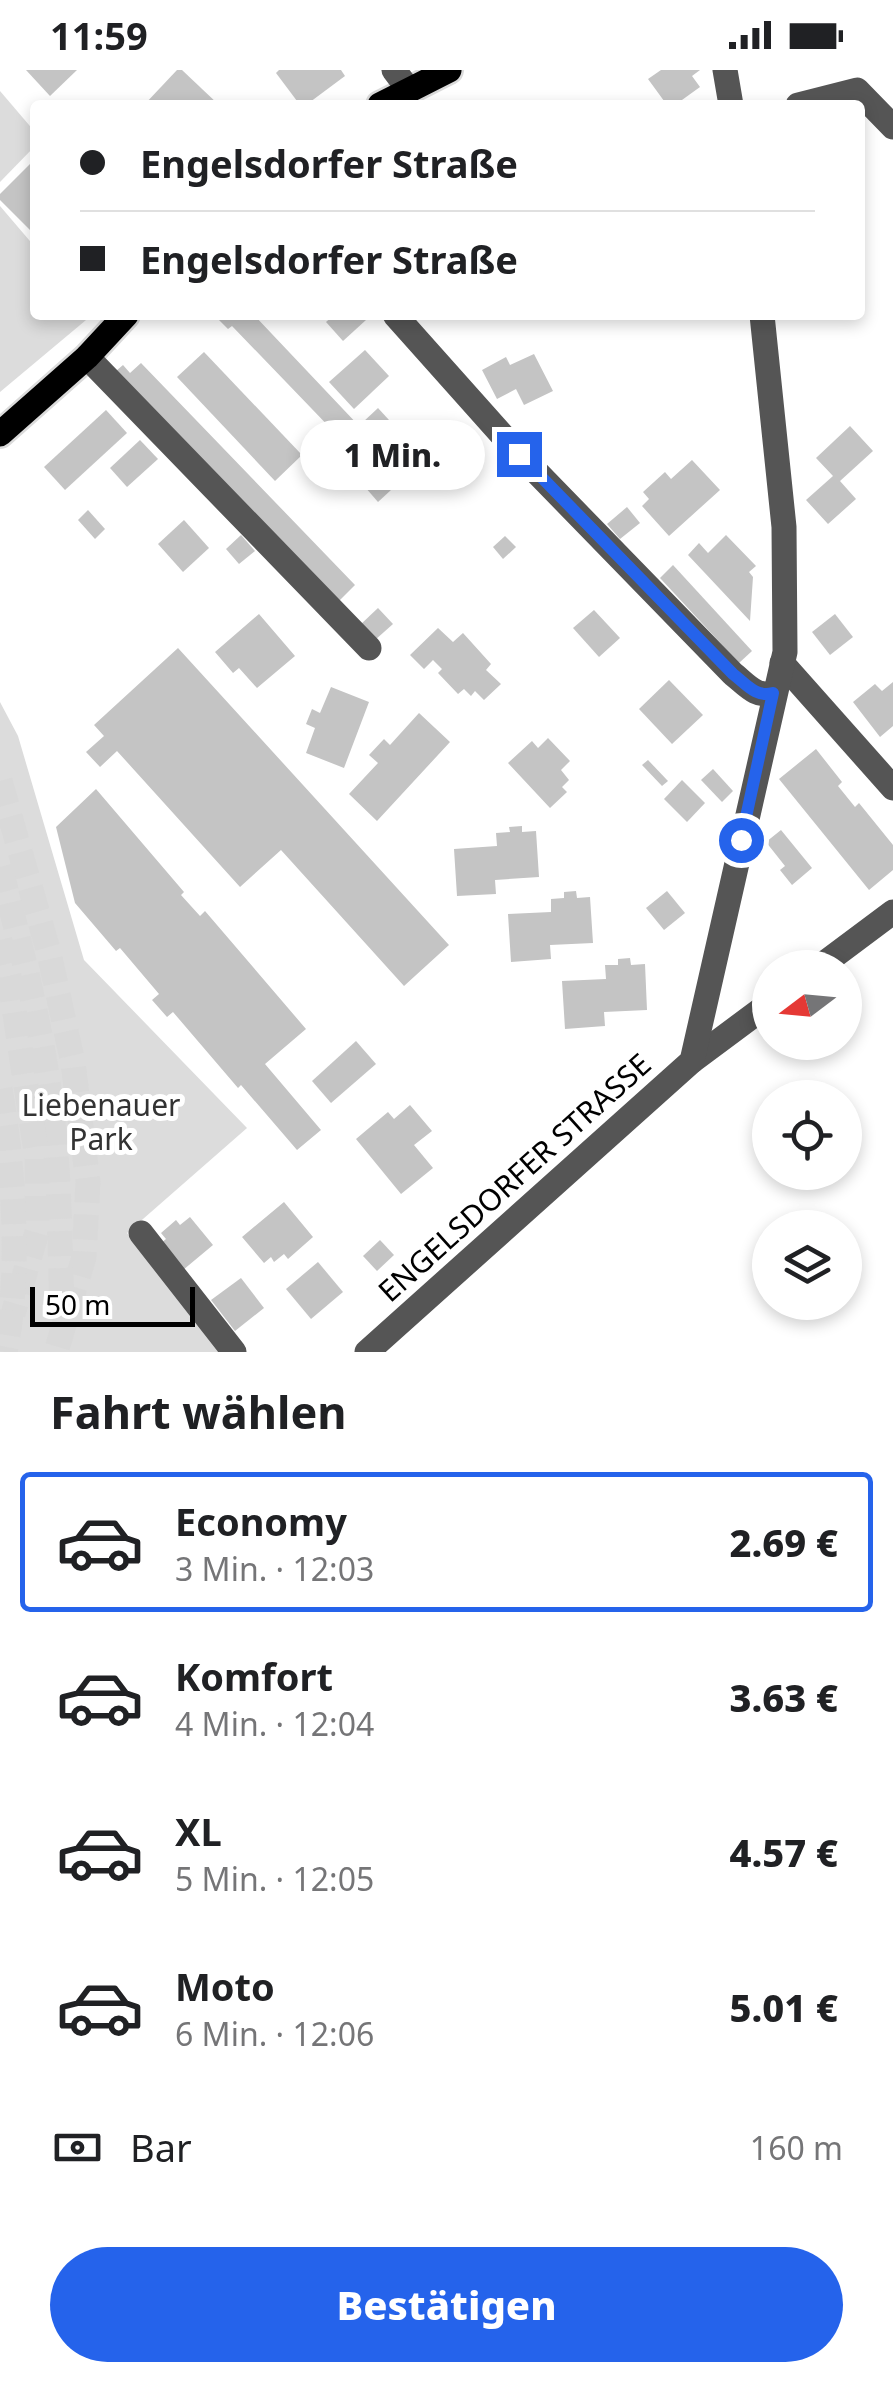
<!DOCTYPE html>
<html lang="de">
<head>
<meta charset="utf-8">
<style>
  :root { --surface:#fff; --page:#f2f2f2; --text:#202124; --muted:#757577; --line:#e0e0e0; --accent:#2563eb }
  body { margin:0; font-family:"Noto Sans",sans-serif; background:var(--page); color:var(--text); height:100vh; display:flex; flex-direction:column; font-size:38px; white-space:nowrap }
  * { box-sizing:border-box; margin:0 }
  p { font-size:32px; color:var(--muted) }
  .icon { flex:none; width:55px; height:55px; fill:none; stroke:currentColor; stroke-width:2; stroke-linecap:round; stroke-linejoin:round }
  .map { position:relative; height:1282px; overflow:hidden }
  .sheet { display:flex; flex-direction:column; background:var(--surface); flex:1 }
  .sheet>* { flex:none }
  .top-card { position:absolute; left:30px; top:30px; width:835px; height:220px; border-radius:10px; box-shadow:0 5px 15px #0003; display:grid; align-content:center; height:220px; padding:0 50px; background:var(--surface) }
  .needle { width:65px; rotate:254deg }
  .fabs { position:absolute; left:752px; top:880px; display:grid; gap:20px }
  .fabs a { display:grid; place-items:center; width:110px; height:110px; border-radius:50%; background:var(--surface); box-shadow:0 5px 15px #0003; font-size:50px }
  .scale { position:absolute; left:30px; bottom:25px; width:165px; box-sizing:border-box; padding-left:10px; border:5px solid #000; border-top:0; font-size:28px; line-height:35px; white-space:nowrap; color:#000; -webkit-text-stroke:8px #fff; paint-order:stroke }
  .end { position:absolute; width:45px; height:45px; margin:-22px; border:12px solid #2563eb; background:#fff; box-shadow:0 0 0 5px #fff }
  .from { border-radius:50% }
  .bubble { position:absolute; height:70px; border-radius:35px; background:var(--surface); box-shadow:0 5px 15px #0003; font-size:32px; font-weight:800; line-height:70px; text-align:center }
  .top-card b { display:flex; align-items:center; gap:35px; height:95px; font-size:38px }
  .top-card b+b { border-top:2px solid var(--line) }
  .top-card i { width:25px; height:25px; background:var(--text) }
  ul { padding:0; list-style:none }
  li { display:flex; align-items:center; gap:30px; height:140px; margin:0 20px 15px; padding:0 30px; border:5px solid transparent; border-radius:10px }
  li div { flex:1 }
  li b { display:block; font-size:38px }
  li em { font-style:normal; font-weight:800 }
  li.on { border-color:var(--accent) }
  li>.icon { width:90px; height:90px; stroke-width:1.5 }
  h2 { padding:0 50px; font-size:45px; line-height:120px }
  .pay { display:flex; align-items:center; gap:25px; height:110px; padding:0 50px; font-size:38px }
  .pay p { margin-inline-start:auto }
  .action { display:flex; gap:20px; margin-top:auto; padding:20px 50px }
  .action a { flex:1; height:115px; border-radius:60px; background:var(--accent); color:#fff; font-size:40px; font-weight:800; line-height:115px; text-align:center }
  .status { display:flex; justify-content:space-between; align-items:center; height:70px; padding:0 50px; background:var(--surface); direction:ltr }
  .status svg { height:28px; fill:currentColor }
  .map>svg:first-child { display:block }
  .green { fill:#dcdcdc }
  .building { fill:#c4c4c4 }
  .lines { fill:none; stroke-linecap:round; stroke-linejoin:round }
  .major-tunnel { stroke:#d9d9d9; stroke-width:25; stroke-dasharray:25 12; stroke-linecap:butt }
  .major-casing { stroke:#dbdbdb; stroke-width:30 }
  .minor { stroke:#555; stroke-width:25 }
  .major { stroke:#000; stroke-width:25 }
  .route { stroke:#2563eb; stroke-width:12 }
  .labels { text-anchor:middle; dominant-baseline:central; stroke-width:10; stroke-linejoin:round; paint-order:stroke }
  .park-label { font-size:30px; fill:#333; stroke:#fff }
  .street-label { font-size:30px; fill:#000; stroke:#fff }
</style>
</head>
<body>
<div class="status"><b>11:59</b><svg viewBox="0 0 49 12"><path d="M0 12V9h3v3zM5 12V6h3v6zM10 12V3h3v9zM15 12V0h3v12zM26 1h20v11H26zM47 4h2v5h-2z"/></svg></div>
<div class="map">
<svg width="893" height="1282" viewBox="0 0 893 1282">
  <rect width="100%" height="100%" fill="#fff"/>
  <g class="green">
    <path d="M0,21L35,62V76L0,112Z"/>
    <path d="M0,136L35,177V245H92L0,322Z"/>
    <path d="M0,632L18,666L84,890L247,1058L127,1163L224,1282H0Z"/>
  </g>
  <g class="building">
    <path d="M26,0H77L50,26Z"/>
    <path d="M177,0H182L219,35H144Z"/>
    <path d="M279,0H341L345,6L306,35H300L276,3Z"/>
    <path d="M661,0H700L692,6L700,17L675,35H667L648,9Z"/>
    <path d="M35,89V165L0,130V124Z"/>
    <path d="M214,245H254L378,376L362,391L232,256L228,259Z"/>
    <path d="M334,245H362L366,250L343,271L326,252Z"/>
    <path d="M365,280L389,306L354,339L329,312Z"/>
    <path d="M204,282L302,385L275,411L177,307Z"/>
    <path d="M534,284L553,321L524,335L516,319L497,329L482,300L506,287L510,295Z"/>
    <path d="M141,293L355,515L336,534L116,301L123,295L130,303Z"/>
    <path d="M378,338L389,350L373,365L362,353Z"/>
    <path d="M106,340L127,363L65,420L44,397Z"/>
    <path d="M850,356L873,381L840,411L856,429L828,454L806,430L833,406L816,388Z"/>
    <path d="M140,370L158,389L127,417L110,398Z"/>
    <path d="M692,390L720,420L669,466L642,436L649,429L643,422L665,402L671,409Z"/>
    <path d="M391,393L404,408L378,432L365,417Z"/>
    <path d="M627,437L640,453L620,469L607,454Z"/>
    <path d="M88,440L105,459L95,469L78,450Z"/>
    <path d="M184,450L209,478L183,502L158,474Z"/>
    <path d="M241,465L255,481L239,494L226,479Z"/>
    <path d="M726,465L756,496L749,502L753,507L750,551L688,485L699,473L708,483Z"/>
    <path d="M505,466L516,477L503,489L493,477Z"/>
    <path d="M673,495L752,581L739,593L660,508Z"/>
    <path d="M378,538L393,554L375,570L360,555Z"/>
    <path d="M594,540L620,568L599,587L573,558Z"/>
    <path d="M259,544L295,586L257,618L239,598L233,603L215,582Z"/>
    <path d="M835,544L853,567L830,585L812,562Z"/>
    <path d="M438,558L453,572L463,563L491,594L486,600L501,614L484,630L475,621L471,626L464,619L458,624L438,603L442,599L433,590L424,599L410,585Z"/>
    <path d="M178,578L449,875L404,916L281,780L240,817L117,681L100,697L86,682L104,666L94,655Z"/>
    <path d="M669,610L703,645L672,674L639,639Z"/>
    <path d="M893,612V656L880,667L853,632L875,614L882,621Z"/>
    <path d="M331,617L369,632L344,698L306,683L315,658L306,654L312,639L320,643Z"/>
    <path d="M419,643L450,672L377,751L349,724L378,693L369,685L384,669L390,675Z"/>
    <path d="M548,668L570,691L561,700L569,710L562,717L567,722L550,738L508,693L532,671L538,678Z"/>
    <path d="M816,679L842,712L838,716L855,737L859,733L893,775V800L869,820L779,709Z"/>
    <path d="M648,690L668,711L662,716L642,695Z"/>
    <path d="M713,699L733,721L722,732L701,710Z"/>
    <path d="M682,710L705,733L687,752L664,729Z"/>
    <path d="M96,719L184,822L181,825L200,846L205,841L306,959L265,994L321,1060L297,1080L241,1015L238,1018L173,942L167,947L152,930L159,924L120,878L116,881L75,833L56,757Z"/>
    <path d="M522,756V762L536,761L539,807L495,810L496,824L457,826L454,779L497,776L496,763L510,762L509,757Z"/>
    <path d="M781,760L812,798L792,815L780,800L785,796L766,772Z"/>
    <path d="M576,821L577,828L590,827L593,873L550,875L551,889L511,892L508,844L551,842V829L564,828V822Z"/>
    <path d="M667,821L685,843L664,860L646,838Z"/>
    <path d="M630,888L631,895L645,894L647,940L604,942L605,956L565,959L562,911L606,909L605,895H618V889Z"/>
    <path d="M356,971L376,994L331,1033L312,1011Z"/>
    <path d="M410,1035L432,1061L414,1075L433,1098L401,1124L356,1069L388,1042L394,1049Z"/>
    <path d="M284,1132L313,1167L288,1189L284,1184L274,1192L271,1187L264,1193L242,1167Z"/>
    <path d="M190,1147L213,1175L183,1200L161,1173L166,1169L161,1163L176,1150L180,1155Z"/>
    <path d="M380,1170L394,1185L377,1201L363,1186Z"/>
    <path d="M318,1192L343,1222L311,1249L286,1219Z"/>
    <path d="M241,1208L264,1238L235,1261L211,1230Z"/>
  </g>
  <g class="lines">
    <g class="major-tunnel">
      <path d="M0,711L49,883L73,993L88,1112L84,1187L56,1282"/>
      <path d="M0,797C25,891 49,986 56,1084C60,1135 60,1187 62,1238"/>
      <path d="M0,870L9,906L37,1087V1162L13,1244"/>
      <path d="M0,1019C14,1096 21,1206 5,1282"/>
    </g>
    <defs>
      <g id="major">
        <path d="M380,35L449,0"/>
        <path d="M0,364L87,287L126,245"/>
      </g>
    </defs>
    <use href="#major" class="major-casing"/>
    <g class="minor">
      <path d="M394,0L409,20"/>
      <path d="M725,0L731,35"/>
      <path d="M798,35L857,20L893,57"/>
      <path d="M395,245L519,384L733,604C746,614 756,628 773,623"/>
      <path d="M87,287L369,578"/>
      <path d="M782,593L893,718"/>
      <path d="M818,898L893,842"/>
      <path d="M692,991L770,933"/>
      <path d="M141,1163L234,1282"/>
      <path d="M367,1282L692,991L785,582L784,457L762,245"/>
    </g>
    <use href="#major" class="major"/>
  </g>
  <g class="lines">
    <path class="route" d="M519,384L733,604C746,614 756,628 773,623L741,770"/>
  </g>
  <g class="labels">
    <g class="park-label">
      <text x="101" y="1034">Liebenauer<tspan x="101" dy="34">Park</tspan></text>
    </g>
    <g class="street-label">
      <text transform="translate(514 1107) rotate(-42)">ENGELSDORFER STRASSE</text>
    </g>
  </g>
</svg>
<div class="fabs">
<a><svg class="needle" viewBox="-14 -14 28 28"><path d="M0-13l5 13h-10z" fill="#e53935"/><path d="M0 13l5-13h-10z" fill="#757577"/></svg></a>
<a><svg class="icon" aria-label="locate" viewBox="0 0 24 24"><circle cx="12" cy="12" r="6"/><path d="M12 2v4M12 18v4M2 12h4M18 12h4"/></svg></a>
<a><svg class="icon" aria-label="layers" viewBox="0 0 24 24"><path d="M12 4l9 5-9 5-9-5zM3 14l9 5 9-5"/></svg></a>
</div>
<div class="scale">50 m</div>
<i class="end from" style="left:741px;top:770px"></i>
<i class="end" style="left:519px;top:384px"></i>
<div class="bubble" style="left:300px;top:350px;width:185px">1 Min.</div>
<div class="top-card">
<b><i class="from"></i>Engelsdorfer Straße</b>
<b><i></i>Engelsdorfer Straße</b>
</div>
</div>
<section class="sheet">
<h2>Fahrt wählen</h2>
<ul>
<li class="on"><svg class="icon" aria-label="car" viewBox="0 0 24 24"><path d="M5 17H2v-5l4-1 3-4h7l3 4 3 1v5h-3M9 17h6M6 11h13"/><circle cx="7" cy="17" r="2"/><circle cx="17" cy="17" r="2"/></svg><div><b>Economy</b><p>3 Min. · 12:03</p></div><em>2.69 €</em></li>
<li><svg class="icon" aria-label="car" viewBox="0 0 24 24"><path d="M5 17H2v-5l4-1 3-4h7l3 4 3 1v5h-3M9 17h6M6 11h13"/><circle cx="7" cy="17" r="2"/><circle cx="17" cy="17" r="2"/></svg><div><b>Komfort</b><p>4 Min. · 12:04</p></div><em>3.63 €</em></li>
<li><svg class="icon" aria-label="car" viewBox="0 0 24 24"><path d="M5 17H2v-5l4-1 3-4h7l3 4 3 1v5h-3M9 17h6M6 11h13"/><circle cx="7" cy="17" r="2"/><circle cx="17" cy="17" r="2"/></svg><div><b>XL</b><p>5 Min. · 12:05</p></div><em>4.57 €</em></li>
<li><svg class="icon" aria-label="car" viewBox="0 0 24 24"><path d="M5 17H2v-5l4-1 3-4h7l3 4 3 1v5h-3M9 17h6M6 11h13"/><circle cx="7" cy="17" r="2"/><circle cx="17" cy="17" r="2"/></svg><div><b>Moto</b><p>6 Min. · 12:06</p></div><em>5.01 €</em></li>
</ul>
<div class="pay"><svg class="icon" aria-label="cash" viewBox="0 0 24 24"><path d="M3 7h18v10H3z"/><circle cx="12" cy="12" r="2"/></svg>Bar<p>160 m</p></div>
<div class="action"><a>Bestätigen</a></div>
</section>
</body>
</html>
